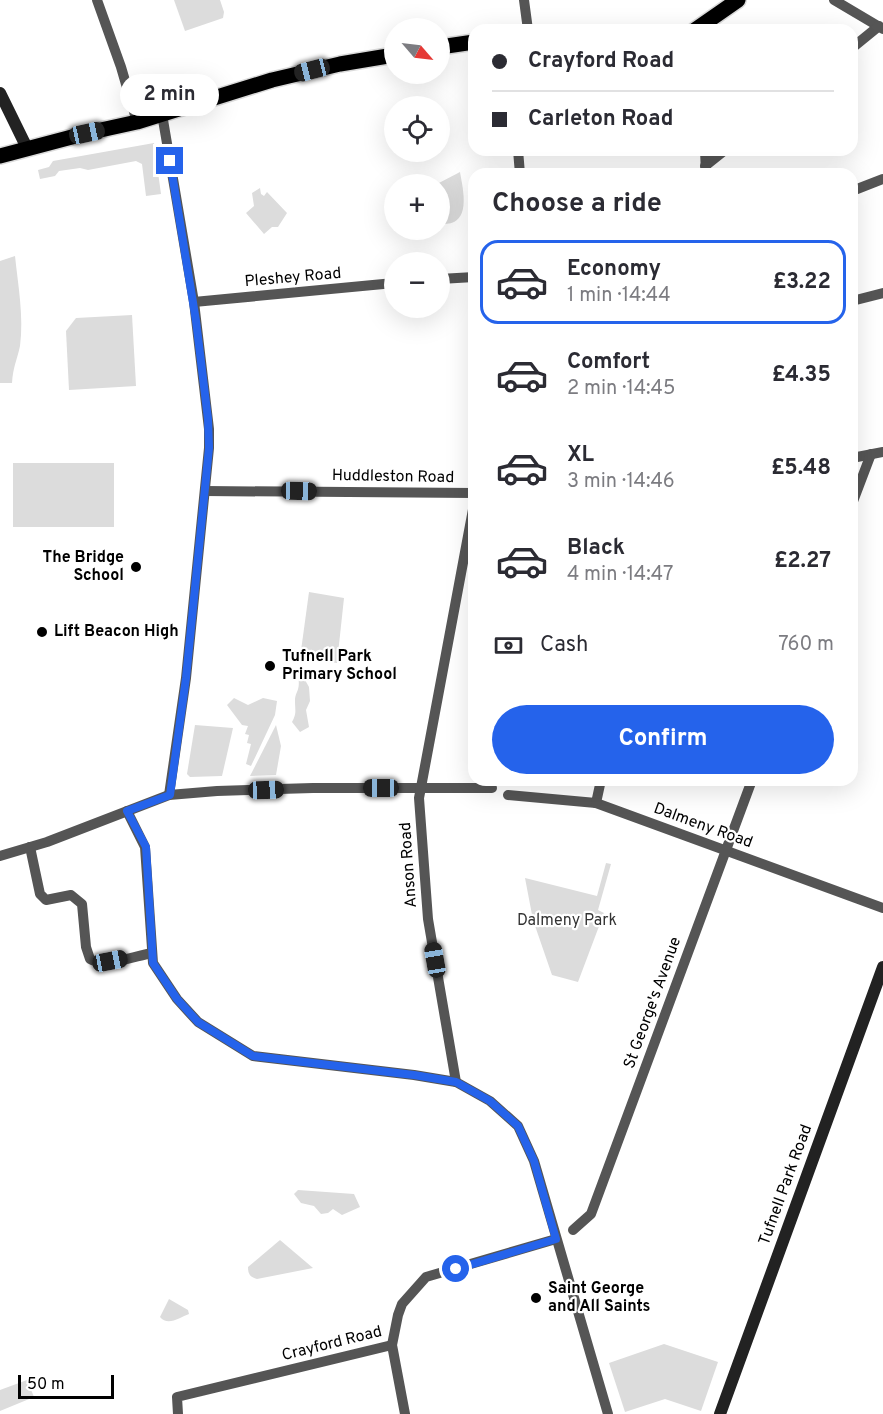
<!DOCTYPE html>
<html lang="en">
<head>
<meta charset="utf-8">
<style>
  :root { --surface:#fff; --page:#f2f2f3; --text:#2b2b33; --muted:#7c7c81; --line:#e1e1e2; --accent:#2563eb }
  body { margin:0; font-family:Overpass,sans-serif; background:var(--page); color:var(--text); height:100vh; display:flex; flex-direction:column; font-size:22px; white-space:nowrap }
  * { box-sizing:border-box; margin:0 }
  p { font-size:20px; color:var(--muted) }
  .icon { flex:none; width:33px; height:33px; fill:none; stroke:currentColor; stroke-width:2; stroke-linecap:round; stroke-linejoin:round }
  .map { position:relative; flex:1; overflow:hidden }
  .details { position:absolute; left:468px; top:168px; width:390px; height:618px; display:flex; flex-direction:column; background:var(--surface); border-radius:18px; box-shadow:0 6px 24px #0002 }
  .details>* { flex:none }
  .guide { position:absolute; left:468px; top:24px; width:390px; height:132px; border-radius:18px; box-shadow:0 6px 24px #0002; display:grid; align-content:center; height:132px; padding:0 24px; background:var(--surface) }
  .needle { width:39px; rotate:118deg }
  .buttons { position:absolute; left:384px; top:18px; display:grid; gap:12px }
  .buttons a { display:grid; place-items:center; width:66px; height:66px; border-radius:50%; background:var(--surface); box-shadow:0 6px 24px #0002; font-size:30px }
  .scale { position:absolute; left:18px; bottom:15px; width:96px; box-sizing:border-box; padding-left:6px; border:3px solid #000; border-top:0; font-size:16px; line-height:21px; white-space:nowrap; color:#000; -webkit-text-stroke:4px #fff; paint-order:stroke }
  .end { position:absolute; width:27px; height:27px; margin:-14px; border:8px solid #2563eb; background:#fff; box-shadow:0 0 0 3px #fff }
  .from { border-radius:50% }
  .bubble { position:absolute; height:42px; border-radius:21px; background:var(--surface); box-shadow:0 6px 24px #0002; font-size:20px; font-weight:700; line-height:42px; text-align:center }
  .car { position:absolute; width:18px; height:36px; margin:-18px -9px; border-radius:8px; box-shadow:0 0 4px 2px #0007; background:linear-gradient(#222 24%,#8ab4d8 0 40%,#222 0 76%,#8ab4d8 0 86%,#222 0) }
  .guide b { display:flex; align-items:center; gap:21px; height:57px; font-size:22px }
  .guide b+b { border-top:2px solid var(--line) }
  .guide i { width:15px; height:15px; background:var(--text) }
  ul { padding:0; list-style:none }
  li { display:flex; align-items:center; gap:18px; height:84px; margin:0 12px 9px; padding:0 12px; border:3px solid transparent; border-radius:18px }
  li div { flex:1 }
  li b { display:block; font-size:22px }
  li em { font-style:normal; font-weight:700 }
  li.current { border-color:var(--accent) }
  li>.icon { width:54px; height:54px; stroke-width:1.5 }
  h2 { padding:0 24px; font-size:27px; line-height:72px }
  .pay { display:flex; align-items:center; gap:15px; height:66px; padding:0 24px; font-size:22px }
  .pay p { margin-inline-start:auto }
  .cta { display:flex; gap:12px; margin-top:auto; padding:12px 24px }
  .cta a { flex:1; height:69px; border-radius:36px; background:var(--accent); color:#fff; font-size:24px; font-weight:700; line-height:69px; text-align:center }
  .map>svg:first-child { display:block }
  .green { fill:#dcdcdc }
  .lines { fill:none; stroke-linecap:round; stroke-linejoin:round }
  .primary-casing { stroke:#dbdbdb; stroke-width:18 }
  .street { stroke:#555; stroke-width:10 }
  .secondary { stroke:#222; stroke-width:12 }
  .primary { stroke:#000; stroke-width:15 }
  .route { stroke:#2563eb; stroke-width:8 }
  .poi-dot { fill:#000; stroke:#fff; stroke-width:2 }
  .labels { text-anchor:middle; dominant-baseline:central; stroke-width:4.5; stroke-linejoin:round; paint-order:stroke }
  .street-label { font-size:16px; fill:#000; stroke:#fff }
  .poi-label { font-size:16px; font-weight:bold; fill:#000; stroke:#fff; text-anchor:start }
  .park-label { font-size:16px; fill:#333; stroke:#fff }
</style>
</head>
<body>
<div class="map">
<svg width="883" height="1414" viewBox="0 0 883 1414">
  <rect width="100%" height="100%" fill="#fff"/>
  <g class="green">
    <path d="M174,0H220L224,12L223,18L185,31Z"/>
    <path d="M154,143L161,194L146,196L142,164L136,161L88,170L80,168L59,171L55,176L40,179L38,170L49,167L53,161Z"/>
    <path d="M460,172C462,185 470,214 454,222C450,224 444,224 440,224V184H437Z"/>
    <path d="M260,188L261,194L264,196L267,192L287,213L278,227H272L264,234L246,213L254,206L252,193Z"/>
    <path d="M15,256C18,285 24,317 20,346C17,360 13,367 12,383H0V261Z"/>
    <path d="M132,315L136,386L69,390L66,331L76,318Z"/>
    <rect x="13" y="463" width="101" height="64"/>
    <path d="M309,592L344,598L337,663L300,658Z"/>
    <path d="M301,673L309,687L310,701L306,710L309,727L300,732L292,722C297,713 295,711 295,701C295,691 301,691 298,676Z"/>
    <path d="M234,698L248,705L263,698L277,701L275,715L251,766L246,764L251,744L247,743L249,735L245,734L248,726L242,725L227,705Z"/>
    <path d="M195,725L233,728L222,776L190,777L187,774Z"/>
    <path d="M276,725L281,746L276,775L250,776Z"/>
    <path d="M606,863L611,864L598,910L604,913L578,982L552,975L533,920L525,878L597,896Z"/>
    <path d="M298,1190L354,1194L360,1207L342,1215L333,1209L328,1213L321,1214L314,1206L301,1203L294,1194Z"/>
    <path d="M280,1240L313,1268L257,1279C250,1277 248,1274 248,1267Z"/>
    <path d="M169,1299L188,1310L189,1314C180,1317 168,1327 160,1317Z"/>
    <path d="M664,1344L718,1362L701,1411L665,1399L625,1412L609,1363Z"/>
    <path d="M27,1380L34,1397L0,1411V1390Z"/>
  </g>
  <g class="lines">
    <defs>
      <g id="primary">
        <path d="M695,30L738,0"/>
        <path d="M440,47L474,42"/>
        <path d="M0,156L87,133L137,122L272,80L340,64L394,55"/>
      </g>
    </defs>
    <use href="#primary" class="primary-casing"/>
    <g class="street">
      <path d="M97,0L121,67L137,122"/>
      <path d="M524,0L528,30"/>
      <path d="M834,0L883,29"/>
      <path d="M852,48L879,26"/>
      <path d="M162,114L194,302L209,429V448L186,678L169,795"/>
      <path d="M518,150L520,174"/>
      <path d="M705,150L706,174"/>
      <path d="M705,166L725,150"/>
      <path d="M852,191L883,179"/>
      <path d="M440,279L474,277"/>
      <path d="M852,301L883,293"/>
      <path d="M194,302L394,283"/>
      <path d="M852,458L883,452"/>
      <path d="M205,491L474,493"/>
      <path d="M852,504L871,454"/>
      <path d="M508,795L596,803L883,908"/>
      <path d="M596,803L601,780"/>
      <path d="M127,811L145,847L153,963L177,999L198,1022L253,1056L414,1075L456,1082L490,1101L518,1126L534,1161L608,1414"/>
      <path d="M30,847L40,894L46,900L71,895L82,904L86,947L90,959C105,968 135,956 152,953"/>
      <path d="M0,856L47,842L169,795L217,791L313,788H492"/>
      <path d="M456,1082L428,919L419,798L474,504"/>
      <path d="M573,1230L591,1214L752,780"/>
      <path d="M178,1414L177,1397L392,1345"/>
      <path d="M405,1414L392,1345L398,1315L402,1304L426,1277L556,1239"/>
    </g>
    <g class="secondary">
      <path d="M0,93L27,148"/>
      <path d="M720,1414L883,967"/>
    </g>
    <use href="#primary" class="primary"/>
  </g>
  <g class="lines">
    <path class="route" d="M170,161L196,321L208,419L209,448L186,678L170,795L127,811L146,847L153,963L177,999L198,1022L253,1056L414,1075L456,1082L490,1101L518,1126L534,1161L556,1239L456,1269"/>
  </g>
  <g class="poi-dot">
    <circle cx="136" cy="567" r="6"/>
    <circle cx="42" cy="632" r="6"/>
    <circle cx="270" cy="666" r="6"/>
    <circle cx="536" cy="1298" r="6"/>
  </g>
  <g class="labels">
    <g class="street-label">
      <text transform="translate(293 278) rotate(-5)">Pleshey Road</text>
      <text transform="translate(393 477) rotate(1)">Huddleston Road</text>
      <text transform="translate(703 826) rotate(20)">Dalmeny Road</text>
      <text transform="translate(409 865) rotate(-94)">Anson Road</text>
      <text transform="translate(653 1003) rotate(-70)">St George's Avenue</text>
      <text transform="translate(786 1185) rotate(-70)">Tufnell Park Road</text>
      <text transform="translate(332 1344) rotate(-14)">Crayford Road</text>
    </g>
    <g class="poi-label">
      <text x="124" y="558" text-anchor="end">The Bridge<tspan x="124" dy="18">School</tspan></text>
      <text x="54" y="632">Lift Beacon High</text>
      <text x="282" y="657">Tufnell Park<tspan x="282" dy="18">Primary School</tspan></text>
      <text x="548" y="1289">Saint George<tspan x="548" dy="18">and All Saints</tspan></text>
    </g>
    <g class="park-label">
      <text x="567" y="921">Dalmeny Park</text>
    </g>
  </g>
</svg>
<div class="buttons">
<a><svg class="needle" viewBox="-14 -14 28 28"><path d="M0-13l5 13h-10z" fill="#e53935"/><path d="M0 13l5-13h-10z" fill="#7c7c81"/></svg></a>
<a><svg class="icon" aria-label="locate" viewBox="0 0 24 24"><circle cx="12" cy="12" r="6"/><path d="M12 2v4M12 18v4M2 12h4M18 12h4"/></svg></a>
<a>+</a>
<a>−</a>
</div>
<div class="scale">50 m</div>
<i class="end from" style="left:456px;top:1269px"></i>
<i class="end" style="left:170px;top:161px"></i>
<div class="bubble" style="left:120px;top:74px;width:99px">2 min</div>
<i class="car" style="left:312px;top:70px;rotate:256deg"></i>
<i class="car" style="left:87px;top:133px;rotate:78deg"></i>
<i class="car" style="left:299px;top:491px;rotate:91deg"></i>
<i class="car" style="left:381px;top:788px;rotate:270deg"></i>
<i class="car" style="left:266px;top:790px;rotate:88deg"></i>
<i class="car" style="left:435px;top:960px;rotate:350deg"></i>
<i class="car" style="left:110px;top:961px;rotate:79deg"></i>
<div class="guide">
<b><i class="from"></i>Crayford Road</b>
<b><i></i>Carleton Road</b>
</div>
<section class="details">
<h2>Choose a ride</h2>
<ul>
<li class="current"><svg class="icon" aria-label="car" viewBox="0 0 24 24"><path d="M5 17H2v-5l4-1 3-4h7l3 4 3 1v5h-3M9 17h6M6 11h13"/><circle cx="7" cy="17" r="2"/><circle cx="17" cy="17" r="2"/></svg><div><b>Economy</b><p>1 min · 14:44</p></div><em>£3.22</em></li>
<li><svg class="icon" aria-label="car" viewBox="0 0 24 24"><path d="M5 17H2v-5l4-1 3-4h7l3 4 3 1v5h-3M9 17h6M6 11h13"/><circle cx="7" cy="17" r="2"/><circle cx="17" cy="17" r="2"/></svg><div><b>Comfort</b><p>2 min · 14:45</p></div><em>£4.35</em></li>
<li><svg class="icon" aria-label="car" viewBox="0 0 24 24"><path d="M5 17H2v-5l4-1 3-4h7l3 4 3 1v5h-3M9 17h6M6 11h13"/><circle cx="7" cy="17" r="2"/><circle cx="17" cy="17" r="2"/></svg><div><b>XL</b><p>3 min · 14:46</p></div><em>£5.48</em></li>
<li><svg class="icon" aria-label="car" viewBox="0 0 24 24"><path d="M5 17H2v-5l4-1 3-4h7l3 4 3 1v5h-3M9 17h6M6 11h13"/><circle cx="7" cy="17" r="2"/><circle cx="17" cy="17" r="2"/></svg><div><b>Black</b><p>4 min · 14:47</p></div><em>£2.27</em></li>
</ul>
<div class="pay"><svg class="icon" aria-label="cash" viewBox="0 0 24 24"><path d="M3 7h18v10H3z"/><circle cx="12" cy="12" r="2"/></svg>Cash<p>760 m</p></div>
<div class="cta"><a>Confirm</a></div>
</section>
</div>
</body>
</html>
